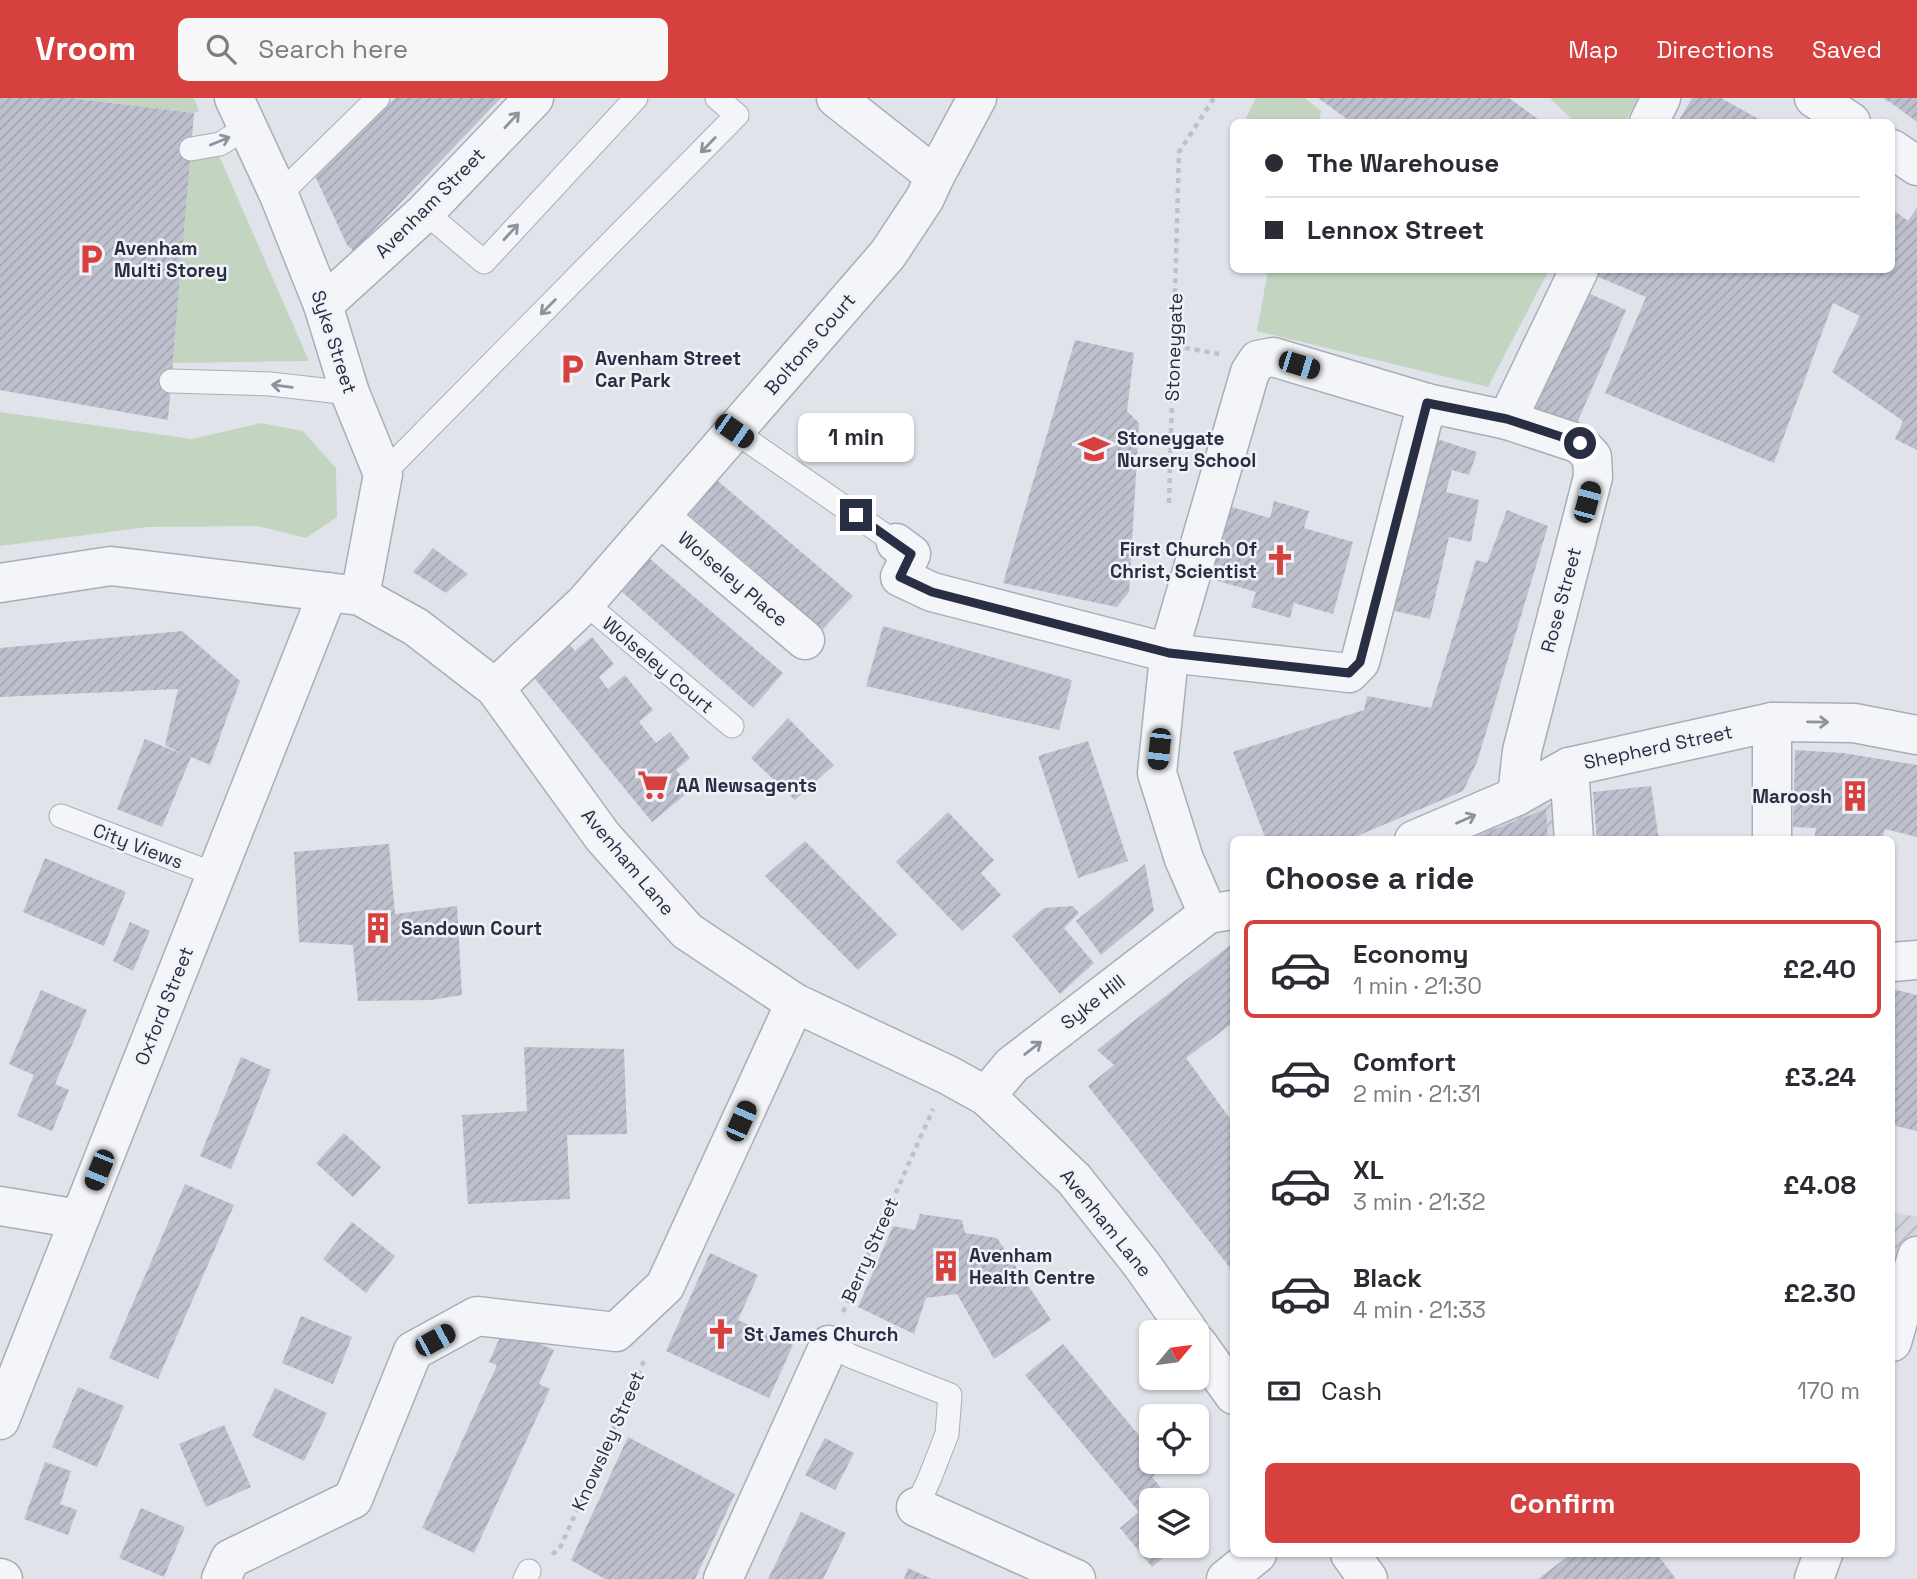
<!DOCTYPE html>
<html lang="en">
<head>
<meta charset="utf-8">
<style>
  :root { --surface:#fff; --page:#f7f7f7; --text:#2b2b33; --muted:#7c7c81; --line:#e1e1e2; --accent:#d6403f }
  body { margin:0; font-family:"Space Grotesk",sans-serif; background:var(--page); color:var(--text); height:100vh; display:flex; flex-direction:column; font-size:26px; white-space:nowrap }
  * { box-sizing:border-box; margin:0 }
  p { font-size:23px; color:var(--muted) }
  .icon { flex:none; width:38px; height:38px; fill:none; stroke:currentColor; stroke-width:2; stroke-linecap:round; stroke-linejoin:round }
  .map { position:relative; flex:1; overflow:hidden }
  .sheet { position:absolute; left:1230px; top:738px; width:665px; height:721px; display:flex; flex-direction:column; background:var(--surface); border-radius:10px; box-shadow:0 2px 5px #0004 }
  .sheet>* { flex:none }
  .hud { position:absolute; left:1230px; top:21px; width:665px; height:154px; border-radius:10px; box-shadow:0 2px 5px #0004; display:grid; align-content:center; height:154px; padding:0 35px; background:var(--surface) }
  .needle { width:46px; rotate:61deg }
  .tools { position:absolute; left:1139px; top:1222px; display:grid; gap:14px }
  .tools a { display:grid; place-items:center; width:70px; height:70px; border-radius:10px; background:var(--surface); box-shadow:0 2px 5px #0004; font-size:35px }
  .end { position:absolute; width:32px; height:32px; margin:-16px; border:9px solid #282e43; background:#fff; box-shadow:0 0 0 4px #fff }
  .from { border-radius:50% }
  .bubble { position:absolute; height:49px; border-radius:10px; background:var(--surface); box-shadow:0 2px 5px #0004; font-size:23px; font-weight:700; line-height:49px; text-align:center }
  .car { position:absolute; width:21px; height:42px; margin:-21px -10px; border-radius:9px; box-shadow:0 0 5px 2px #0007; background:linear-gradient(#222 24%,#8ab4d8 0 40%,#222 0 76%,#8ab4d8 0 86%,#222 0) }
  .hud b { display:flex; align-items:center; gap:24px; height:66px; font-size:26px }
  .hud b+b { border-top:2px solid var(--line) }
  .hud i { width:18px; height:18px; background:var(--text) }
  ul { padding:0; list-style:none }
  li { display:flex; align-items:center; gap:21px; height:98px; margin:0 14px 10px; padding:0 21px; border:4px solid transparent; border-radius:10px }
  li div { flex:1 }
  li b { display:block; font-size:26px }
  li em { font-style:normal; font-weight:700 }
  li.selected { border-color:var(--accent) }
  li>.icon { width:63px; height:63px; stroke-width:1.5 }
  h2 { padding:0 35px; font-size:32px; line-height:84px }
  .pay { display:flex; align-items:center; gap:18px; height:77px; padding:0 35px; font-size:26px }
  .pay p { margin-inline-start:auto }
  .primary-button { display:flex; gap:14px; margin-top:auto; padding:14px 35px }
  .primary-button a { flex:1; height:80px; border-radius:10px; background:var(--accent); color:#fff; font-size:28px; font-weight:700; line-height:80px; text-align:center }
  header { display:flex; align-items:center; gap:42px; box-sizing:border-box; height:98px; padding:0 35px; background:var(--accent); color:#fff }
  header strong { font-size:33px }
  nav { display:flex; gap:38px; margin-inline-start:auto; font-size:24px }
  .search { width:490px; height:63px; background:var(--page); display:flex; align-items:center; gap:18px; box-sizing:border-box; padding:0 24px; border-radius:10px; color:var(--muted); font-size:26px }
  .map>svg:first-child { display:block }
  .industrial { fill:url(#industrial-furrows) }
  .green { fill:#c3d5c1 }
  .building { fill:url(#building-hatch) }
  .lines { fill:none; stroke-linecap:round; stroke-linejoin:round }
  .service-casing { stroke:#aaadb8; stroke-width:25 }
  .minor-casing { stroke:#aaadb8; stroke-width:41 }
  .tertiary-casing { stroke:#aaadb8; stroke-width:41 }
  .path { stroke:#bfc1c9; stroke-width:4.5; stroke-dasharray:5 5; stroke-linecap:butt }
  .service { stroke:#f4f5f8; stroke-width:23 }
  .minor { stroke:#f4f5f8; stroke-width:38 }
  .tertiary { stroke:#f4f5f8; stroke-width:38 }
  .oneway { stroke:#8e929e }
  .route { stroke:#282e43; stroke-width:9 }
  .labels { text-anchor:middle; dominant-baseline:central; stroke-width:5; stroke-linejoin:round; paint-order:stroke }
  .street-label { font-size:19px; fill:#282e43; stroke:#f0f2f7 }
  .poi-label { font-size:19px; font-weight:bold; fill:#282e43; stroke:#f0f2f7; text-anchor:start }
</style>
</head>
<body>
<header>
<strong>Vroom</strong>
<div class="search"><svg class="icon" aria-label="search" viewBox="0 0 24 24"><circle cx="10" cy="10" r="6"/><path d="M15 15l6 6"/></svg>Search here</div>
<nav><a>Map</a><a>Directions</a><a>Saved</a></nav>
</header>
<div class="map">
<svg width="1917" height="1481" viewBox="0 0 1917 1481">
  <defs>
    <pattern id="industrial-furrows" width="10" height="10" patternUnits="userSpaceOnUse" patternTransform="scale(1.75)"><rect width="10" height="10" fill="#d3d5df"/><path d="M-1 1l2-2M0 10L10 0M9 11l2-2" fill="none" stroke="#b5b7c1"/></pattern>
    <pattern id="building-hatch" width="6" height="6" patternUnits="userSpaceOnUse" patternTransform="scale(1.75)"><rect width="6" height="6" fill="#bec1cd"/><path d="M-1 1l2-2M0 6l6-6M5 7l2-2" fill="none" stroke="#a3a6b1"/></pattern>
  </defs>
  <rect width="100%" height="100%" fill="#e1e3ea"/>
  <g class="industrial">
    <path d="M1556,703L1559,742H1445Z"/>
    <path d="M1892,1114L1917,1119V1143L1892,1228Z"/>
  </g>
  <g class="green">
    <path d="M71,0H194L199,13L194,15Z"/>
    <path d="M1256,0H1305L1321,13L1319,24H1244Z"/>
    <path d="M1550,0H1638L1625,24H1575Z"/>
    <path d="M217,53L309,263L173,265L190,58Z"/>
    <path d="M1268,172H1549L1488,289L1257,233Z"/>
    <path d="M0,314L192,341L261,325L303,333L336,370L337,419L306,440L258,428L148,429L0,448Z"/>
  </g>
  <g class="building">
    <path d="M0,0H71L194,15L168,322L0,292Z"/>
    <path d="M395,0H501L354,153L347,147L315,78Z"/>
    <path d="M1318,0H1509L1542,24H1351Z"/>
    <path d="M1692,0H1721L1764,24H1678Z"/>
    <path d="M1883,0H1917V24L1894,7Z"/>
    <path d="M1917,110V352L1895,341L1903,323L1832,274L1860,218L1833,205L1774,365L1605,295L1646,199L1596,178L1599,172H1892V111L1908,123Z"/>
    <path d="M1584,193L1626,212L1574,332L1532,313Z"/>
    <path d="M1075,242L1134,255L1127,313L1139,325L1129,494L1117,509L1003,485Z"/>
    <path d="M1431,339L1477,354L1469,377L1452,372L1446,394L1479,402L1471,444L1449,439L1430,521L1382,510Z"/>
    <path d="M712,378L853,498L823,531L679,408Z"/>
    <path d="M1274,403L1309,413L1304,430L1353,444L1333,516L1294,505L1290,520L1251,509L1256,494L1208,480L1228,408L1270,420Z"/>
    <path d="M1507,412L1548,428L1477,664L1463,693L1348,742H1266L1233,654L1364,612L1367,598L1431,610L1476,462L1487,465Z"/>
    <path d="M433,450L468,476L446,495L413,474Z"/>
    <path d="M641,453L783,575L753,610L612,485Z"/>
    <path d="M883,528L1072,582L1059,632L866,588Z"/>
    <path d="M182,533L240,583L210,667L191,659L162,729L117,711L145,641L182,656L165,647L178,591L0,599V550Z"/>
    <path d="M561,536L575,553L592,539L614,566L599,579L608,591L625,577L653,612L639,624L656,645L670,634L690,660L676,672L692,691L652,724L527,571Z"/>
    <path d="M788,620L834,667L795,702L751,660Z"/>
    <path d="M1088,643L1128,763L1078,780L1038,658Z"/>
    <path d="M1795,652L1843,655L1917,667V739L1885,731L1882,742H1814L1816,730L1793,729Z"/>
    <path d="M1651,688L1659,742H1597L1593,694Z"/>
    <path d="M1546,711L1548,742H1467Z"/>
    <path d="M948,714L994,762L981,775L1001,797L962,833L896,764Z"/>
    <path d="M805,743L897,836L858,872L765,778Z"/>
    <path d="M389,746L395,816L457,808L462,897L431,902L358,903L353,847L299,844L294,754Z"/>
    <path d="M45,760L126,794L104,848L23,814Z"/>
    <path d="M1145,766L1154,813L1101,857L1076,823Z"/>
    <path d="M1073,808L1079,815L1064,830L1094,865L1060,896L1012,838L1044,810Z"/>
    <path d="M130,824L150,833L133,873L113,863Z"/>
    <path d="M1234,844V924L1186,960L1234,1026V1175L1088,988L1114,967L1097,952Z"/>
    <path d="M1892,891L1917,897V1033L1892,1027Z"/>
    <path d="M41,892L87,912L55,986L69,992L52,1033L17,1018L34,977L9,966Z"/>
    <path d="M524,949L624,951L627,1036L567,1037L570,1101L468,1106L462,1017L527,1013Z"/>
    <path d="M241,959L271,972L231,1071L200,1058Z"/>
    <path d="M344,1035L381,1069L353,1099L316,1065Z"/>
    <path d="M185,1086L234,1107L158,1281L109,1260Z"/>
    <path d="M920,1116L962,1122L965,1135L997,1140L1051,1222L994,1261L957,1196L926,1200L914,1236L858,1209L893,1128L915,1132Z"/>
    <path d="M352,1124L395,1158L366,1195L323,1161Z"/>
    <path d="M710,1155L758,1177L738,1222L793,1247L769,1300L666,1253Z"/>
    <path d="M301,1218L352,1239L333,1286L282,1265Z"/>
    <path d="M504,1230L554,1252L539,1286L550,1291L474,1455L422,1430L497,1267L489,1264Z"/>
    <path d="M1063,1246L1152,1353V1363H1159L1164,1369L1152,1379L1171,1402H1152V1447H1179L1152,1469L1120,1430L1139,1414L1025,1277Z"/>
    <path d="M78,1289L124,1308L97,1369L52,1349Z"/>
    <path d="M275,1290L327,1315L304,1363L252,1338Z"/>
    <path d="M224,1327L251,1389L206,1409L179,1346Z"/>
    <path d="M628,1339L735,1396L695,1481H605L571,1462Z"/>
    <path d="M825,1340L854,1355L835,1392L805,1377Z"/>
    <path d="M45,1364L71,1373L60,1406L77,1412L68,1437L24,1421Z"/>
    <path d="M141,1410L185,1429L164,1479L119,1460Z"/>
    <path d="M801,1414L846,1435L823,1481H768Z"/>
    <path d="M1571,1456H1657L1676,1481H1538Z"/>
    <path d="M908,1470L932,1481H904Z"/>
  </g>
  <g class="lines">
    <defs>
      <g id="service">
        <path d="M191,51L220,46L247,29"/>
        <path d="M279,97L378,0"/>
        <path d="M425,114L484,164L636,0"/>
        <path d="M171,283L270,286L350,295"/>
        <path d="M734,333L896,445"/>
        <path d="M383,376L737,17L717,0"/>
        <path d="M585,505L732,628"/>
        <path d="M61,718L216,777"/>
        <path d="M829,1247L853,1259L950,1297L947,1336L929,1382L916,1409"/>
        <path d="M525,1481L529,1473"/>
      </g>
      <g id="minor">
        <path d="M234,0L279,97L323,207L350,295L383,376L360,498"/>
        <path d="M836,0L935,78"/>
        <path d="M1649,24L1661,0"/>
        <path d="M323,207L425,114L534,0"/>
        <path d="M1507,322L1579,172"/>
        <path d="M661,420L805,542"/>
        <path d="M896,445L911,456L900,479L932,494L1169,555L1349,575L1360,564L1427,305"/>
        <path d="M495,590L585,505L888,156L925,100L935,78L977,0"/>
        <path d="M1569,669L1574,742"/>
        <path d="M1414,742L1517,698L1569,669L1772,624L1854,625L1917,637"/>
        <path d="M1772,742V624"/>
        <path d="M1208,816L1184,761L1157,675L1170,549L1250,274L1258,262L1273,259L1427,305L1507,322L1580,346L1592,359L1593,379L1522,653L1517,698"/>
        <path d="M1892,864L1917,862"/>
        <path d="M986,998L1012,967L1208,816L1232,812"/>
        <path d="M0,1108L79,1121"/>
        <path d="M1892,1244L1917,1158"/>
        <path d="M0,1322L328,494"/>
        <path d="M916,1409L1076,1481"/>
        <path d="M0,1480L3,1481"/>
        <path d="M221,1481L230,1461L353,1401L413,1253L477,1218L616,1234L665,1188L795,905"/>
        <path d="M723,1481L829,1247"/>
        <path d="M1226,1481L1257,1456"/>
        <path d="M1814,1481L1823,1456"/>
      </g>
      <g id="tertiary">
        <path d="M1814,0L1851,24"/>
        <path d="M1892,51L1917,68"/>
        <path d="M0,485L111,468L360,498L416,529L495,590L603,739L687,833L795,905L948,977L986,998L1074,1081L1142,1167L1189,1234"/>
        <path d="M1197,1245L1234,1297"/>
        <path d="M1350,1456L1368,1481"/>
      </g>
    </defs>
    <use href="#service" class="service-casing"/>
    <use href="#minor" class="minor-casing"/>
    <use href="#tertiary" class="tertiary-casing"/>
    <g class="path">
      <path d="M1175,248L1219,256"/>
      <path d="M1169,405L1179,54L1214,0"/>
      <path d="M843,1214L933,1011"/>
      <path d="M552,1456L559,1452L644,1263"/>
    </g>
    <use href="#service" class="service"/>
    <use href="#minor" class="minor"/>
    <use href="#tertiary" class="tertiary"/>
  </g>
  <defs><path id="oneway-shaft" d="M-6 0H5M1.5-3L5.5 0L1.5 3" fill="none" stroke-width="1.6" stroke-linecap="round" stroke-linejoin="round" transform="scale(1.75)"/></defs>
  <g class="oneway">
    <use href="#oneway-shaft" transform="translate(512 22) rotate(-47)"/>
    <use href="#oneway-shaft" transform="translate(220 43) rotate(-22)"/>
    <use href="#oneway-shaft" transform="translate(708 47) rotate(134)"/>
    <use href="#oneway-shaft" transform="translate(511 134) rotate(-47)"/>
    <use href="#oneway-shaft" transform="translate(548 209) rotate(135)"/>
    <use href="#oneway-shaft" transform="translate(282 288) rotate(-173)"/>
    <use href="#oneway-shaft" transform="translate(1818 624) rotate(1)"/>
    <use href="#oneway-shaft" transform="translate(1466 721) rotate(-24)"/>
    <use href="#oneway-shaft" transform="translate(1033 950) rotate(-38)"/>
  </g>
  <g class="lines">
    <path class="route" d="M856,417L911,456L900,479L932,494L1169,555L1349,575L1360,564L1427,305L1507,321L1580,345"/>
  </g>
  <defs>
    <symbol id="parking-bare" viewBox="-9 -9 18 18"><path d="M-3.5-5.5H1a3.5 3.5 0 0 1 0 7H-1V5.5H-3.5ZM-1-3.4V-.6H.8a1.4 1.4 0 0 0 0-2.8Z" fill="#d6403f" stroke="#f0f2f7" stroke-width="2.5" paint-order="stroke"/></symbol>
    <symbol id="school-bare" viewBox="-9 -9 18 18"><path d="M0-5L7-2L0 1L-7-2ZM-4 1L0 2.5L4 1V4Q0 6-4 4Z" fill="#d6403f" stroke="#f0f2f7" stroke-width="2.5" paint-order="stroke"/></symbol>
    <symbol id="church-bare" viewBox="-9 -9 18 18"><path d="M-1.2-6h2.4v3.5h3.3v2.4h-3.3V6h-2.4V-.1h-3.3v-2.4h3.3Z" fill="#d6403f" stroke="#f0f2f7" stroke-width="2.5" paint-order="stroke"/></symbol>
    <symbol id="supermarket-bare" viewBox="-9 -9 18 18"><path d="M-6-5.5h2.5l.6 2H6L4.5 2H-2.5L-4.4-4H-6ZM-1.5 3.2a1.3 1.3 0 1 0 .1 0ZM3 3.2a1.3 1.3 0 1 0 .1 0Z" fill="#d6403f" stroke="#f0f2f7" stroke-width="2.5" paint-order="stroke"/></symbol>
    <symbol id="building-bare" viewBox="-9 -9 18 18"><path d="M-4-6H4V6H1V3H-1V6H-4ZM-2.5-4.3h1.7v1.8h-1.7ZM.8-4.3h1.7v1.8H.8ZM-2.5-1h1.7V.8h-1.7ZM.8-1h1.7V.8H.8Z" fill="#d6403f" stroke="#f0f2f7" stroke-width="2.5" paint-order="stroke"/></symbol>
  </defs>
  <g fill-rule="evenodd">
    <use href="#parking-bare" x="69" y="139" width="44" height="44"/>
    <use href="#parking-bare" x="550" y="249" width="44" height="44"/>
    <use href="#school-bare" x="1072" y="329" width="44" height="44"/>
    <use href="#church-bare" x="1258" y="440" width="44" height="44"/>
    <use href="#supermarket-bare" x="631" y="665" width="44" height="44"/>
    <use href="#building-bare" x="1833" y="676" width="44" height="44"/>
    <use href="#building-bare" x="356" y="808" width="44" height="44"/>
    <use href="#building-bare" x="924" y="1146" width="44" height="44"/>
    <use href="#church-bare" x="699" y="1214" width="44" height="44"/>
  </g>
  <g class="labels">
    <g class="street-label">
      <text transform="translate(430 105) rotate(-45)">Avenham Street</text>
      <text transform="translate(334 244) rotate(72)">Syke Street</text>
      <text transform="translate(810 246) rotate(-49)">Boltons Court</text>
      <text transform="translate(1174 249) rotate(-88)">Stoneygate</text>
      <text transform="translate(733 481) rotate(40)">Wolseley Place</text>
      <text transform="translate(1561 502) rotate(-75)">Rose Street</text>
      <text transform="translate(658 567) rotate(40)">Wolseley Court</text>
      <text transform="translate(1658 649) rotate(-12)">Shepherd Street</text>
      <text transform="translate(138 748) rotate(21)">City Views</text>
      <text transform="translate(628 764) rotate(50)">Avenham Lane</text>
      <text transform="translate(1093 904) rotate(-38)">Syke Hill</text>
      <text transform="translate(164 908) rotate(-68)">Oxford Street</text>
      <text transform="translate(1106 1125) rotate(51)">Avenham Lane</text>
      <text transform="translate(870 1152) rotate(-66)">Berry Street</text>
      <text transform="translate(608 1343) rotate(-66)">Knowsley Street</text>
    </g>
    <g class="poi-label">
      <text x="114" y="150">Avenham<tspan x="114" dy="22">Multi Storey</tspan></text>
      <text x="595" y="260">Avenham Street<tspan x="595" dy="22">Car Park</tspan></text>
      <text x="1117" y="340">Stoneygate<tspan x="1117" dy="22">Nursery School</tspan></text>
      <text x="1257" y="451" text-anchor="end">First Church Of<tspan x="1257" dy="22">Christ, Scientist</tspan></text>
      <text x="676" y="687">AA Newsagents</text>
      <text x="1832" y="698" text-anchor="end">Maroosh</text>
      <text x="401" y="830">Sandown Court</text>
      <text x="969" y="1157">Avenham<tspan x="969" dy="22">Health Centre</tspan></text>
      <text x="744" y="1236">St James Church</text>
    </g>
  </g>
</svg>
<div class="tools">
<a><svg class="needle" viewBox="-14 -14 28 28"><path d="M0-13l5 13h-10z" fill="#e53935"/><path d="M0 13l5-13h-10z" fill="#7c7c81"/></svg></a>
<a><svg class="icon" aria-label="locate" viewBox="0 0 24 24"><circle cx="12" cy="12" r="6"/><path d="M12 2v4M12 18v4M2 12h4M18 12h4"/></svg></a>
<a><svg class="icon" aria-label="layers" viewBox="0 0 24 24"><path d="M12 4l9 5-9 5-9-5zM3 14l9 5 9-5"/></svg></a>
</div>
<i class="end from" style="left:1580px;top:345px"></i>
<i class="end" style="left:856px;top:417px"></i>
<div class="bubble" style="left:798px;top:315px;width:116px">1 min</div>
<i class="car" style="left:1299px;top:267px;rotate:107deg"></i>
<i class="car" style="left:734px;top:333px;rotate:125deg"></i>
<i class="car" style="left:1587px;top:404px;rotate:15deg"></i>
<i class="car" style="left:1159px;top:651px;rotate:186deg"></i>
<i class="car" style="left:741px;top:1023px;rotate:24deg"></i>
<i class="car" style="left:99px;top:1072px;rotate:202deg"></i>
<i class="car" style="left:435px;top:1242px;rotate:61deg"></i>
<div class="hud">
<b><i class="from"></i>The Warehouse</b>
<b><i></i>Lennox Street</b>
</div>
<section class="sheet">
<h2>Choose a ride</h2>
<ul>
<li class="selected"><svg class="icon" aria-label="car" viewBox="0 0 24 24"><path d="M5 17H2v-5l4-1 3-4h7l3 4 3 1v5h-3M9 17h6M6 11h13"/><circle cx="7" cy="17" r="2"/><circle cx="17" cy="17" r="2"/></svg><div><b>Economy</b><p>1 min · 21:30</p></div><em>£2.40</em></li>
<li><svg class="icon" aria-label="car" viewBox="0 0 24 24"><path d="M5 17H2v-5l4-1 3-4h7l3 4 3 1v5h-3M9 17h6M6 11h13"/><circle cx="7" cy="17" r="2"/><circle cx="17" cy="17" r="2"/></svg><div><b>Comfort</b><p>2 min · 21:31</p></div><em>£3.24</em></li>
<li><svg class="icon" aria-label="car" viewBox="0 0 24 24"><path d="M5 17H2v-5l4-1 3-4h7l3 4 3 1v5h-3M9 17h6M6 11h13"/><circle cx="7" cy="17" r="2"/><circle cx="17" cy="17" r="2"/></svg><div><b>XL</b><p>3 min · 21:32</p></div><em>£4.08</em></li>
<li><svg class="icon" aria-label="car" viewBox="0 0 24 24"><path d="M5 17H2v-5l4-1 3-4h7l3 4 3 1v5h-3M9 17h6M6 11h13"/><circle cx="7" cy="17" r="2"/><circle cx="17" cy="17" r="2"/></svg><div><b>Black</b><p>4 min · 21:33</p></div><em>£2.30</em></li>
</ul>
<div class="pay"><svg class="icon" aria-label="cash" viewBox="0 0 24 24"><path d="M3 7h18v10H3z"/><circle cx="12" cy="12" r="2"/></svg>Cash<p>170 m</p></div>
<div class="primary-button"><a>Confirm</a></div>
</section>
</div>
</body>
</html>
